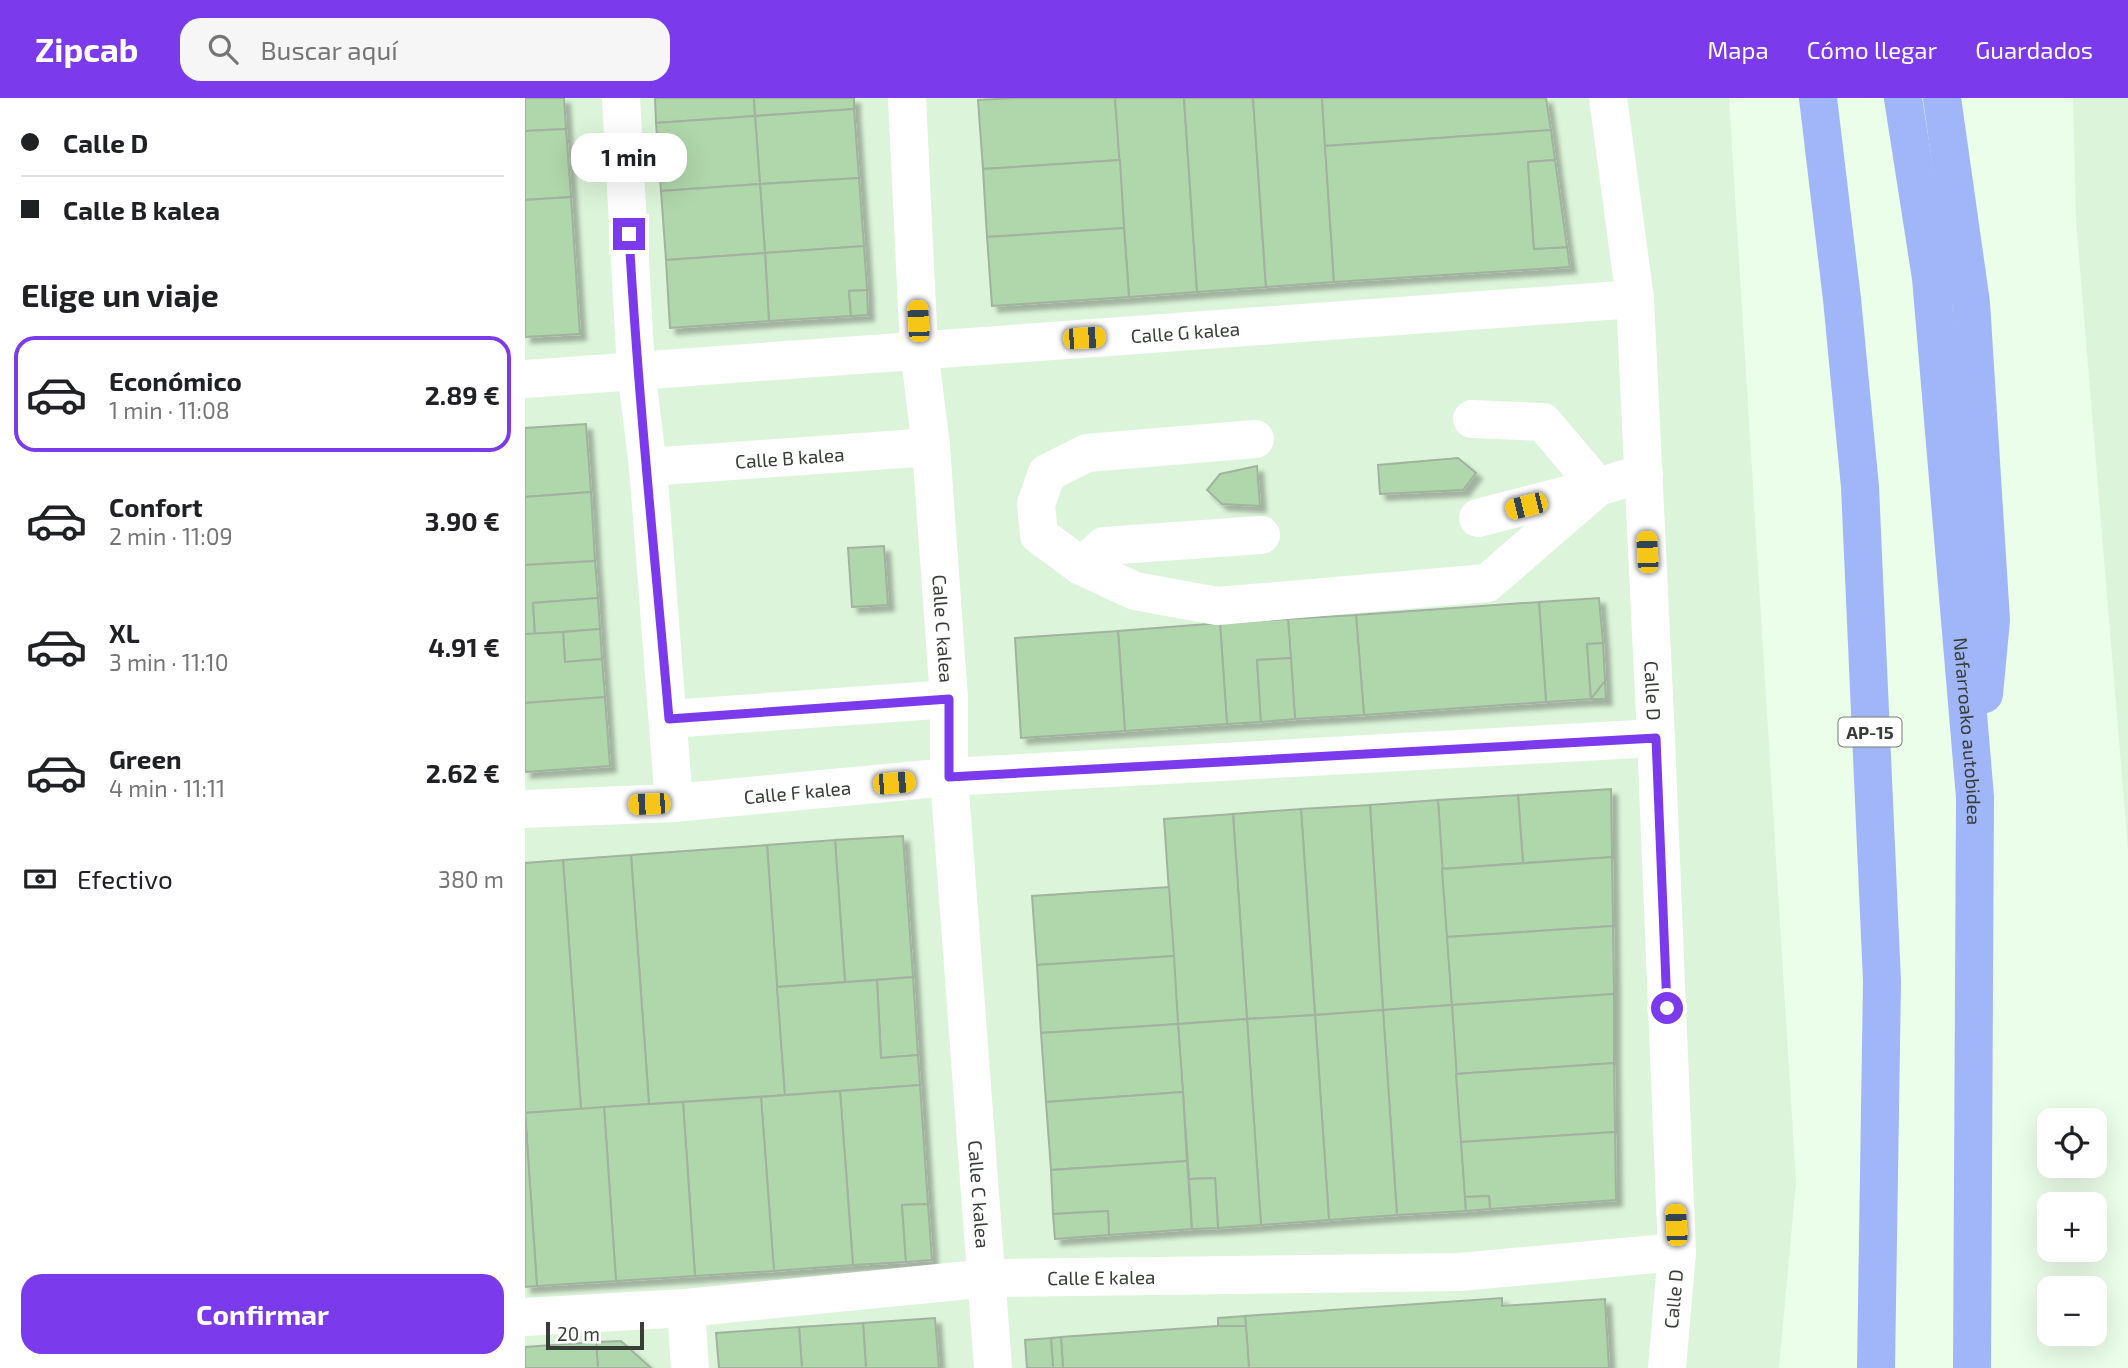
<!DOCTYPE html>
<html lang="es">
<head>
<meta charset="utf-8">
<style>
  :root { --surface:#fff; --page:#f6f6f6; --text:#202124; --muted:#757577; --line:#e0e0e0; --accent:#7c3aed }
  body { margin:0; font-family:"Exo 2",sans-serif; background:var(--page); color:var(--text); height:100vh; display:flex; flex-direction:column; font-size:26px; white-space:nowrap }
  * { box-sizing:border-box; margin:0 }
  p { font-size:23px; color:var(--muted) }
  .icon { flex:none; width:38px; height:38px; fill:none; stroke:currentColor; stroke-width:2; stroke-linecap:round; stroke-linejoin:round }
  .map { position:relative; flex:1; overflow:hidden }
  .side { display:flex; flex-direction:column; background:var(--surface); width:525px }
  .side>* { flex:none }
  .hud { display:grid; align-content:center; height:154px; padding:0 21px; background:var(--surface) }
  .controls { position:absolute; left:1512px; top:1010px; display:grid; gap:14px }
  .controls a { display:grid; place-items:center; width:70px; height:70px; border-radius:14px; background:var(--surface); box-shadow:0 7px 28px #0002; font-size:35px }
  .scale { position:absolute; left:21px; bottom:18px; width:98px; box-sizing:border-box; padding-left:7px; border:4px solid #373e36; border-top:0; font-size:19px; line-height:24px; white-space:nowrap; color:#373e36; -webkit-text-stroke:5px #fff; paint-order:stroke }
  .end { position:absolute; width:32px; height:32px; margin:-16px; border:9px solid #7c3aed; background:#fff; box-shadow:0 0 0 4px #fff }
  .from { border-radius:50% }
  .bubble { position:absolute; height:49px; border-radius:21px; background:var(--surface); box-shadow:0 7px 28px #0002; font-size:23px; font-weight:700; line-height:49px; text-align:center }
  .car { position:absolute; width:21px; height:42px; margin:-21px -10px; border-radius:9px; box-shadow:0 0 5px 2px #0007; background:linear-gradient(#f5c518 24%,#345 0 40%,#f5c518 0 76%,#345 0 86%,#f5c518 0) }
  .hud b { display:flex; align-items:center; gap:24px; height:66px; font-size:26px }
  .hud b+b { border-top:2px solid var(--line) }
  .hud i { width:18px; height:18px; background:var(--text) }
  ul { padding:0; list-style:none }
  li { display:flex; align-items:center; gap:21px; height:116px; margin:0 14px 10px; padding:0 7px; border:4px solid transparent; border-radius:21px }
  li div { flex:1 }
  li b { display:block; font-size:26px }
  li em { font-style:normal; font-weight:700 }
  li.on { border-color:var(--accent) }
  li>.icon { width:63px; height:63px; stroke-width:1.5 }
  h2 { padding:0 21px; font-size:32px; line-height:84px }
  .pay { display:flex; align-items:center; gap:18px; height:77px; padding:0 21px; font-size:26px }
  .pay p { margin-inline-start:auto }
  .button { display:flex; gap:14px; margin-top:auto; padding:14px 21px }
  .button a { flex:1; height:80px; border-radius:21px; background:var(--accent); color:#fff; font-size:28px; font-weight:700; line-height:80px; text-align:center }
  header { display:flex; align-items:center; gap:42px; box-sizing:border-box; height:98px; padding:0 35px; background:var(--accent); color:#fff }
  header strong { font-size:33px }
  nav { display:flex; gap:38px; margin-inline-start:auto; font-size:24px }
  .search { width:490px; height:63px; background:var(--page); display:flex; align-items:center; gap:18px; box-sizing:border-box; padding:0 24px; border-radius:21px; color:var(--muted); font-size:26px }
  main { display:flex; flex:1; min-height:0 }
  .map>svg:first-child { display:block }
  .built { fill:#dcf4d9 }
  .building { fill:#b0d6ab; stroke:#a1b39f; stroke-width:2; filter:url(#shadow) }
  .lines { fill:none; stroke-linecap:round; stroke-linejoin:round }
  .minor { stroke:#fff; stroke-width:38 }
  .highway { stroke:#a1b6f9; stroke-width:38 }
  .route { stroke:#7c3aed; stroke-width:9 }
  .labels { text-anchor:middle; dominant-baseline:central; stroke-width:7; stroke-linejoin:round; paint-order:stroke }
  .shield { fill:#fff; stroke:#737872; stroke-width:2 }
  .shield-label { font-size:18px; font-weight:bold; fill:#373e36 }
  .street-label { font-size:19px; fill:#373e36; stroke:#fff }
</style>
</head>
<body>
<header>
<strong>Zipcab</strong>
<div class="search"><svg class="icon" aria-label="search" viewBox="0 0 24 24"><circle cx="10" cy="10" r="6"/><path d="M15 15l6 6"/></svg>Buscar aquí</div>
<nav><a>Mapa</a><a>Cómo llegar</a><a>Guardados</a></nav>
</header>
<main>
<section class="side">
<div class="hud">
<b><i class="from"></i>Calle D</b>
<b><i></i>Calle B kalea</b>
</div>
<h2>Elige un viaje</h2>
<ul>
<li class="on"><svg class="icon" aria-label="car" viewBox="0 0 24 24"><path d="M5 17H2v-5l4-1 3-4h7l3 4 3 1v5h-3M9 17h6M6 11h13"/><circle cx="7" cy="17" r="2"/><circle cx="17" cy="17" r="2"/></svg><div><b>Económico</b><p>1 min · 11:08</p></div><em>2.89 €</em></li>
<li><svg class="icon" aria-label="car" viewBox="0 0 24 24"><path d="M5 17H2v-5l4-1 3-4h7l3 4 3 1v5h-3M9 17h6M6 11h13"/><circle cx="7" cy="17" r="2"/><circle cx="17" cy="17" r="2"/></svg><div><b>Confort</b><p>2 min · 11:09</p></div><em>3.90 €</em></li>
<li><svg class="icon" aria-label="car" viewBox="0 0 24 24"><path d="M5 17H2v-5l4-1 3-4h7l3 4 3 1v5h-3M9 17h6M6 11h13"/><circle cx="7" cy="17" r="2"/><circle cx="17" cy="17" r="2"/></svg><div><b>XL</b><p>3 min · 11:10</p></div><em>4.91 €</em></li>
<li><svg class="icon" aria-label="car" viewBox="0 0 24 24"><path d="M5 17H2v-5l4-1 3-4h7l3 4 3 1v5h-3M9 17h6M6 11h13"/><circle cx="7" cy="17" r="2"/><circle cx="17" cy="17" r="2"/></svg><div><b>Green</b><p>4 min · 11:11</p></div><em>2.62 €</em></li>
</ul>
<div class="pay"><svg class="icon" aria-label="cash" viewBox="0 0 24 24"><path d="M3 7h18v10H3z"/><circle cx="12" cy="12" r="2"/></svg>Efectivo<p>380 m</p></div>
<div class="button"><a>Confirmar</a></div>
</section>
<div class="map">
<svg width="1603" height="1270" viewBox="0 0 1603 1270">
  <defs>
    <filter id="shadow"><feDropShadow dx="6" dy="6" stdDeviation="2" flood-color="#0004"/></filter>
  </defs>
  <rect width="100%" height="100%" fill="#ebfee9"/>
  <g class="built">
    <path d="M0,0H1204L1271,1084L1254,1270H0Z"/>
    <path d="M1548,0H1603V751L1551,123Z"/>
  </g>
  <g class="building">
    <path d="M0,0H39L41,31L0,33Z"/>
    <path d="M130,0H229L230,18L131,25Z"/>
    <path d="M229,0H329V11L230,18Z"/>
    <path d="M490,0H590L595,62L458,71L453,2Z"/>
    <path d="M590,0H659L672,194L604,199Z"/>
    <path d="M659,0H728L741,189L672,194Z"/>
    <path d="M728,0H797L809,184L741,189Z"/>
    <path d="M797,0H1021L1026,32L800,48Z"/>
    <path d="M329,11L334,80L235,86L230,18Z"/>
    <path d="M230,18L235,86L136,93L131,25Z"/>
    <path d="M41,31L46,99L0,102V33Z"/>
    <path d="M1026,32L1030,62L1003,64L1009,151L1042,149L1045,169L809,184L800,48Z"/>
    <path d="M595,62L599,130L462,139L458,71Z"/>
    <path d="M1030,62L1042,149L1009,151L1003,64Z"/>
    <path d="M334,80L339,148L240,155L235,86Z"/>
    <path d="M235,86L240,155L141,162L136,93Z"/>
    <path d="M46,99L55,236L0,239V102Z"/>
    <path d="M599,130L604,199L467,208L462,139Z"/>
    <path d="M339,148L342,192L324,193L326,218L244,223L240,155Z"/>
    <path d="M240,155L244,223L145,230L141,162Z"/>
    <path d="M342,192L343,217L326,218L324,193Z"/>
    <path d="M61,326L66,394L0,399V330Z"/>
    <path d="M933,360L951,375L938,392L855,396L853,367Z"/>
    <path d="M732,368L735,408L697,406L682,392L695,376Z"/>
    <path d="M66,394L70,463L0,467V399Z"/>
    <path d="M359,448L363,507L327,509L323,450Z"/>
    <path d="M70,463L73,500L8,505L10,536H0V467Z"/>
    <path d="M73,500L75,531L10,536L8,505Z"/>
    <path d="M1074,500L1078,545L1062,546L1066,601L1021,604L1014,504Z"/>
    <path d="M1014,504L1021,604L839,617L831,517Z"/>
    <path d="M831,517L839,617L770,621L763,521Z"/>
    <path d="M763,521L766,560L732,562L736,624L702,626L695,525Z"/>
    <path d="M695,525L702,626L600,633L593,533Z"/>
    <path d="M75,531L77,561L40,564L38,534Z"/>
    <path d="M593,533L600,633L496,640L490,540Z"/>
    <path d="M38,534L40,564L77,561L80,599L0,605V536Z"/>
    <path d="M1078,545L1080,583L1066,601L1062,546Z"/>
    <path d="M766,560L770,621L736,624L732,562Z"/>
    <path d="M1080,583L1081,601H1066Z"/>
    <path d="M80,599L85,668L0,674V605Z"/>
    <path d="M1086,691L1087,759L998,765L993,697Z"/>
    <path d="M993,697L998,765L917,771L913,702Z"/>
    <path d="M913,702L927,907L858,912L845,707Z"/>
    <path d="M845,707L858,912L790,917L776,711Z"/>
    <path d="M776,711L790,917L722,921L708,716Z"/>
    <path d="M708,716L722,921L653,926L639,721Z"/>
    <path d="M378,738L388,879L320,884L310,742Z"/>
    <path d="M310,742L320,884L252,889L242,747Z"/>
    <path d="M242,747L260,997L124,1006L106,757Z"/>
    <path d="M106,757L124,1006L56,1011L38,762Z"/>
    <path d="M1087,759L1088,828L922,839L917,771Z"/>
    <path d="M38,762L56,1011L0,1015V765Z"/>
    <path d="M644,789L649,858L512,867L507,798Z"/>
    <path d="M1088,828L1089,896L927,907L922,839Z"/>
    <path d="M649,858L653,926L516,935L512,867Z"/>
    <path d="M388,879L393,957L356,960L352,882Z"/>
    <path d="M352,882L356,960L393,957L395,987L260,997L252,889Z"/>
    <path d="M1089,896V965L931,976L927,907Z"/>
    <path d="M927,907L941,1113L872,1117L858,912Z"/>
    <path d="M858,912L872,1117L804,1122L790,917Z"/>
    <path d="M790,917L804,1122L736,1127L722,921Z"/>
    <path d="M722,921L736,1127L693,1130L690,1080L664,1081L653,926Z"/>
    <path d="M653,926L658,994L521,1004L516,935Z"/>
    <path d="M1089,965L1090,1034L936,1044L931,976Z"/>
    <path d="M395,987L403,1106L377,1107L381,1164L328,1167L315,993Z"/>
    <path d="M315,993L328,1167L249,1173L236,999Z"/>
    <path d="M658,994L662,1063L526,1072L521,1004Z"/>
    <path d="M236,999L249,1173L170,1178L158,1004Z"/>
    <path d="M158,1004L170,1178L91,1183L79,1009Z"/>
    <path d="M79,1009L91,1183L12,1188L0,1015Z"/>
    <path d="M0,1015L12,1188L0,1189Z"/>
    <path d="M1090,1034L1091,1102L965,1111L964,1098L940,1099L936,1044Z"/>
    <path d="M662,1063L667,1131L584,1137L583,1113L528,1116L526,1072Z"/>
    <path d="M690,1080L693,1130L667,1131L664,1081Z"/>
    <path d="M964,1098L965,1111L941,1113L940,1099Z"/>
    <path d="M403,1106L407,1162L381,1164L377,1107Z"/>
    <path d="M583,1113L584,1137L530,1141L528,1116Z"/>
    <path d="M977,1200V1208L1080,1201L1084,1270H724L720,1218Z"/>
    <path d="M720,1218L721,1228L693,1230V1220Z"/>
    <path d="M410,1220L414,1270H341L338,1225Z"/>
    <path d="M338,1225L341,1270H277L274,1229Z"/>
    <path d="M693,1228H721L724,1270H538L536,1239Z"/>
    <path d="M274,1229L277,1270H194L191,1235Z"/>
    <path d="M536,1239L538,1270H528L526,1240Z"/>
    <path d="M526,1240L528,1270H502L500,1242Z"/>
    <path d="M96,1243L126,1270H73L71,1244Z"/>
    <path d="M71,1244L73,1270H0V1249Z"/>
  </g>
  <g class="lines">
    <g class="minor">
      <path d="M96,0L111,272L123,369L149,705"/>
      <path id="s1" d="M382,0L394,251L406,349L424,601V679L468,1270"/>
      <path id="s2" d="M1083,0L1110,201L1131,640L1152,1154L1142,1270"/>
      <path id="s3" d="M0,281L1110,201"/>
      <path d="M947,321L1018,324L1073,389L953,420"/>
      <path d="M730,341L562,355L522,375L511,406L514,437L556,468L610,493L692,508L962,485L1073,389L1119,375"/>
      <path id="s4" d="M123,369L406,349"/>
      <path d="M556,468L579,448L736,437"/>
      <path d="M144,621L424,601"/>
      <path id="s5" d="M0,711L149,705L424,679L1131,640"/>
      <path d="M161,1210L165,1270"/>
      <path id="s6" d="M0,1219L161,1210L464,1180L935,1174L1152,1154"/>
    </g>
    <g class="highway">
      <path d="M1293,0L1317,201L1335,389L1357,883L1351,1270"/>
      <path id="s7" d="M1378,0L1406,180L1450,699L1447,1270"/>
      <path d="M1417,0L1446,205L1466,522L1459,596"/>
    </g>
  </g>
  <g class="lines">
    <path class="route" d="M104,136C113,298 130,459 144,621L424,601V679L1131,640L1142,910"/>
  </g>
  <g class="labels">
    <rect class="shield" x="1313.5" y="619.5" width="63" height="29" rx="5"/>
    <g class="shield-label">
      <text x="1345" y="634">AP-15</text>
    </g>
    <g class="street-label">
      <text stroke="none"><textPath href="#s3" startOffset="662">Calle G kalea</textPath></text>
      <text stroke="none"><textPath href="#s4" startOffset="142">Calle B kalea</textPath></text>
      <text stroke="none"><textPath href="#s1" startOffset="532">Calle C kalea</textPath></text>
      <text stroke="none"><textPath href="#s2" startOffset="595">Calle D</textPath></text>
      <text stroke="none"><textPath href="#s7" startOffset="637">Nafarroako autobidea</textPath></text>
      <text stroke="none"><textPath href="#s5" startOffset="273">Calle F kalea</textPath></text>
      <text stroke="none"><textPath href="#s1" startOffset="1099">Calle C kalea</textPath></text>
      <text stroke="none"><textPath href="#s6" startOffset="578">Calle E kalea</textPath></text>
      <text transform="translate(1148 1201) rotate(-85)">Calle D</text>
    </g>
  </g>
</svg>
<div class="controls">
<a><svg class="icon" aria-label="locate" viewBox="0 0 24 24"><circle cx="12" cy="12" r="6"/><path d="M12 2v4M12 18v4M2 12h4M18 12h4"/></svg></a>
<a>+</a>
<a>−</a>
</div>
<div class="scale">20 m</div>
<i class="end from" style="left:1142px;top:910px"></i>
<i class="end" style="left:104px;top:136px"></i>
<div class="bubble" style="left:46px;top:35px;width:116px">1 min</div>
<i class="car" style="left:393px;top:223px;rotate:357deg"></i>
<i class="car" style="left:559px;top:240px;rotate:86deg"></i>
<i class="car" style="left:1001px;top:408px;rotate:256deg"></i>
<i class="car" style="left:1122px;top:454px;rotate:357deg"></i>
<i class="car" style="left:369px;top:685px;rotate:85deg"></i>
<i class="car" style="left:124px;top:706px;rotate:268deg"></i>
<i class="car" style="left:1151px;top:1127px;rotate:357deg"></i>
</div>
</main>
</body>
</html>
